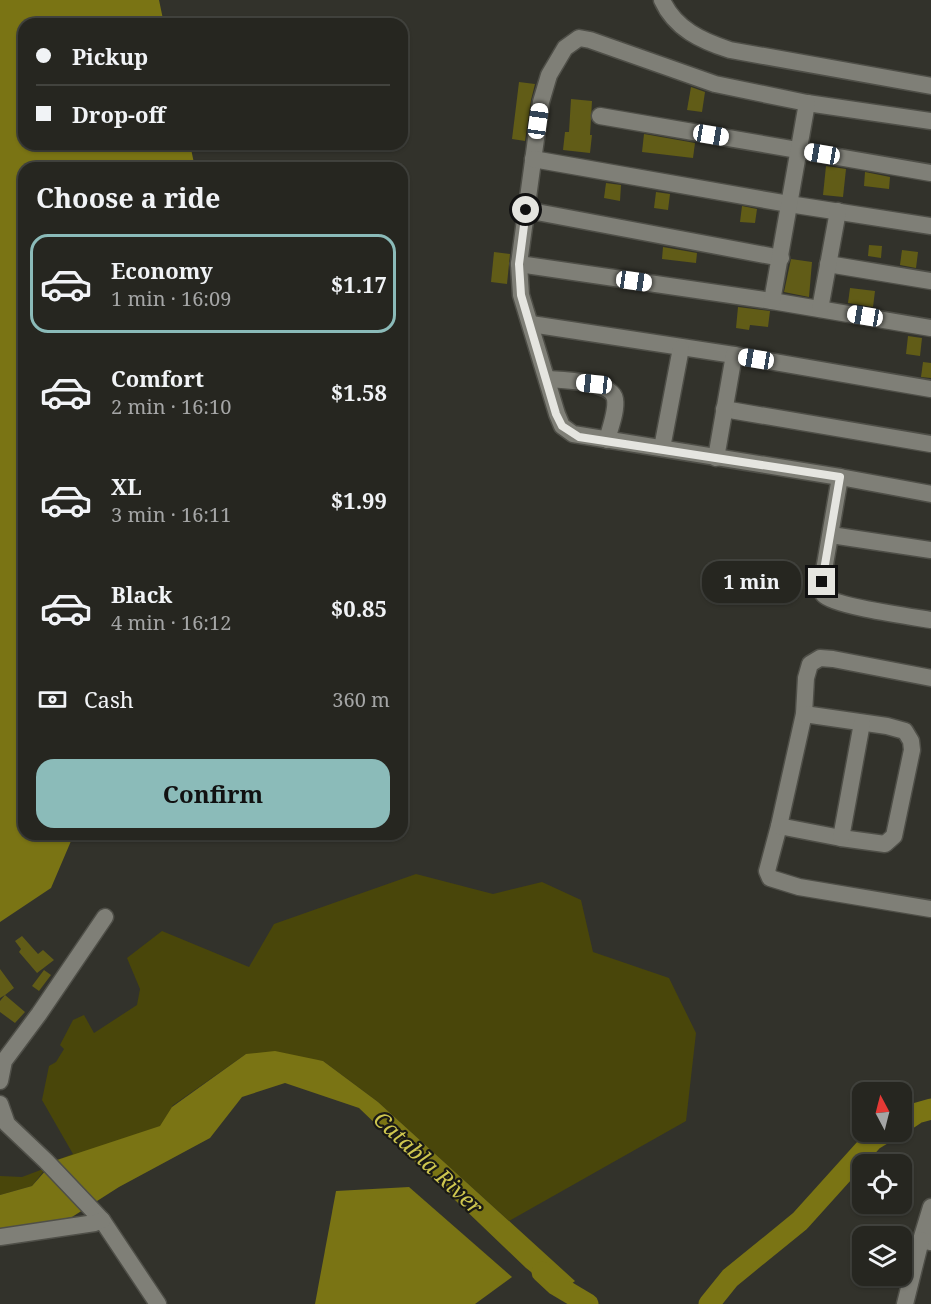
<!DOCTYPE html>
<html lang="en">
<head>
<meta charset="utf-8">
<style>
  :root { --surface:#262620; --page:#2e2e29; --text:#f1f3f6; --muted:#a4a5a5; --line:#42433e; --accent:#8bbbb9 }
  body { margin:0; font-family:"Noto Serif",serif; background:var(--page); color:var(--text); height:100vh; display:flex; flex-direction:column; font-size:22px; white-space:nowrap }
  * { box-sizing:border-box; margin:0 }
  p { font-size:20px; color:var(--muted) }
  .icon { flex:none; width:33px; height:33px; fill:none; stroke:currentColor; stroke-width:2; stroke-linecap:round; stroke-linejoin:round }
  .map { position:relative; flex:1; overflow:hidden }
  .drawer { position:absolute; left:18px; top:162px; width:390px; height:678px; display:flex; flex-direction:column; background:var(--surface); border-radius:18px; box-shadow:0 2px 4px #0004,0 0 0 2px var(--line) }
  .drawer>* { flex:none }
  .hud { position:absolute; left:18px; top:18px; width:390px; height:132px; border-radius:18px; box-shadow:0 2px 4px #0004,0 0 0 2px var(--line); display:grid; align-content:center; height:132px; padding:0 18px; background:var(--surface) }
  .needle { width:39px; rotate:353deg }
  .fabs { position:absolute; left:852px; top:1082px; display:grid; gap:12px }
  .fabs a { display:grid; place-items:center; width:60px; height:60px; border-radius:12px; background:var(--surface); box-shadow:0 2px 4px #0004,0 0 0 2px var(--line); font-size:30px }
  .end { position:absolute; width:27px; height:27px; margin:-14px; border:8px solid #e5e5e0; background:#111; box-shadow:0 0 0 3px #111 }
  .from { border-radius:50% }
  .bubble { position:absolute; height:42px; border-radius:18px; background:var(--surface); box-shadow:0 2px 4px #0004,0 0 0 2px var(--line); font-size:20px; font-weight:700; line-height:42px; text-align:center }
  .car { position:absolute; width:18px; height:36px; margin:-18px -9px; border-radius:8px; box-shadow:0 0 4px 2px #0007; background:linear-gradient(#fff 24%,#345 0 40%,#fff 0 76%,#345 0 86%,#fff 0) }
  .hud b { display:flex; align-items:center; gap:21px; height:57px; font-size:22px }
  .hud b+b { border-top:2px solid var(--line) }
  .hud i { width:15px; height:15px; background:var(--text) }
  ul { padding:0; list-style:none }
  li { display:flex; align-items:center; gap:18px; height:99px; margin:0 12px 9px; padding:0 6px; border:3px solid transparent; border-radius:18px }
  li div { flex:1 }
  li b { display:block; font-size:22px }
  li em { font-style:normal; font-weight:700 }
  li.current { border-color:var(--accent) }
  li>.icon { width:54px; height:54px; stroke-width:1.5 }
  h2 { padding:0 18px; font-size:27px; line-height:72px }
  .pay { display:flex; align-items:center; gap:15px; height:66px; padding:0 18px; font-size:22px }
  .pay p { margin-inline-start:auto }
  .primary-button { display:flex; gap:12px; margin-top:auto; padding:12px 18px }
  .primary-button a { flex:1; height:69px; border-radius:18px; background:var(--accent); color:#111; font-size:24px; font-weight:700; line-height:69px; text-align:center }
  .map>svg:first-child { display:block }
  .green { fill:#49460a }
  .water { fill:#7a7414 }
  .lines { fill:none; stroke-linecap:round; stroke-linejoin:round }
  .river { stroke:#7a7414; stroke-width:21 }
  .building { fill:#615c17 }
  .minor-casing { stroke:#4f4f48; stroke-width:19 }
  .minor { stroke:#7f7f77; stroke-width:16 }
  .route { stroke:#e5e5e0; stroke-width:8 }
  .labels { text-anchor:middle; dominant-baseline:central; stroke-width:4.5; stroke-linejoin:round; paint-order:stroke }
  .water-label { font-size:22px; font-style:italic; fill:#cec64f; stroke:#1a1a16 }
</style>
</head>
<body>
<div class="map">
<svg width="931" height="1304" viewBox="0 0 931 1304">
  <rect width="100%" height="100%" fill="#32322b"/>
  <g class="green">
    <path d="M416,874L493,894L542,882L581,900L593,952L669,978L696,1033L686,1121L509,1221L378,1102L323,1061L246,1054L172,1106L178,1131L54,1161L73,1154L42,1100L49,1066L56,1062L64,1049L60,1045L73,1020L84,1015L94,1033L137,1005L140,989L127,958L162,931L249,967L274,924Z"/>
    <path d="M46,1168L32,1186L0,1195V1176L22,1177Z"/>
  </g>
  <g class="water">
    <path d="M0,0H159L164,24H24V144H190L195,168H24V834H74L51,888L0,922Z"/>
    <path d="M275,1051L323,1061L378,1102L575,1281L559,1294L526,1268L359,1108L285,1083L242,1097L210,1138L119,1187L72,1217L0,1233V1195L32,1186L54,1161L160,1126L172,1107L246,1054Z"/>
    <path d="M409,1187L512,1277L475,1304H315L336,1191Z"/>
  </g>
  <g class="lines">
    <g class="river">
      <path d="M902,1123L917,1113L931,1109"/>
      <path d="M542,1272L556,1285L588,1304"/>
      <path d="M709,1304L730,1278L800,1221L873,1140L888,1131"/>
    </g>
  </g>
  <g class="building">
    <path d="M519,82L535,84L531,100L525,141L512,139Z"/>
    <path d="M691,87L705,92L702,112L687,110Z"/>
    <path d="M571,99L592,101L590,135H592L590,153L563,150L565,132H569Z"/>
    <path d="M644,134L695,143L693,158L642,152Z"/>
    <path d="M826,166L846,169L843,197L823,195Z"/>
    <path d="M865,172L890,177L889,189L864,186Z"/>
    <path d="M606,183L621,185L620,201L604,198Z"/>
    <path d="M656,192L670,194L668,210L654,208Z"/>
    <path d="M742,206L757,209L755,223L740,222Z"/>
    <path d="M869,245L882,246L881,258L868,256Z"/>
    <path d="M663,247L697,253L696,263L662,259Z"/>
    <path d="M902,250L918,252L916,268L900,265Z"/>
    <path d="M494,252L510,254L507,284L491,282Z"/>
    <path d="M791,259L812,262L809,297L784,292Z"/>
    <path d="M850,288L875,291L873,307L848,303Z"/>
    <path d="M738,307L770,311L768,327L750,325L749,330L736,328Z"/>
    <path d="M908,336L922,338L920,356L906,354Z"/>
    <path d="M923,362L931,363V378L921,377Z"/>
    <path d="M22,936L38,954L43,950L54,960L37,973L19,952L21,949L15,941Z"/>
    <path d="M0,969L14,988L5,995L25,1012L15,1023L0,1012V1001L5,995L0,998Z"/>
    <path d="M44,970L51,975L39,991L32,986Z"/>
  </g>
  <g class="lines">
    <defs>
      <g id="minor">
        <path d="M662,0C675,29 702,41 730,50L931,86"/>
        <path d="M600,116L931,173"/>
        <path d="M931,121L807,103L715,84L590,40L579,38L565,48L549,75L541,102L519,264L521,295L557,414L562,426L573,434L840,477L931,494"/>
        <path d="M533,159L789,204L931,226"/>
        <path d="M526,210L781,258"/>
        <path d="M519,264L772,301L931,328"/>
        <path d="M828,264L931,281"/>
        <path d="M772,301L807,103"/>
        <path d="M820,309L838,211"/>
        <path d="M531,324L734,355L931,389"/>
        <path d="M547,379C561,380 612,381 615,399C617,411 610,428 607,440"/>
        <path d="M724,409L931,444"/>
        <path d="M662,448L681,348"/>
        <path d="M716,458L734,355"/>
        <path d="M840,477L822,582C822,587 820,591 824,595C833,606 913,617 931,620"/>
        <path d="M831,535L931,550"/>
        <path d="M931,678L833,659L820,658L810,664L806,678L804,714L779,826L767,871L770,878L799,887L931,909"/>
        <path d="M779,826L841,838L885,844L894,836L912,750L911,741L905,731L887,726L804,714"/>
        <path d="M841,838L862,723"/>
        <path d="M0,1081L4,1061L39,1014L105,917"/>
        <path d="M0,1104L7,1124L46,1161L102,1220L158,1304"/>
        <path d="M0,1237L95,1223L102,1220"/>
        <path d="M930,1242L921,1240L931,1207"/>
        <path d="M905,1304L921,1240"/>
      </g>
    </defs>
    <use href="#minor" class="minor-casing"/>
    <use href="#minor" class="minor"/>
  </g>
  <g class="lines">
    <path class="route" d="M526,210L519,264L521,295L556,414L562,426L579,437L840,477L822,582"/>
  </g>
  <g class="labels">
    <g class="water-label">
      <text transform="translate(429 1162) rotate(43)">Catabla River</text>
    </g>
  </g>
</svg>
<div class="fabs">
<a><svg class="needle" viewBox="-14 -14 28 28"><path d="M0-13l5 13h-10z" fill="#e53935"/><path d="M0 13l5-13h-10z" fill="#a4a5a5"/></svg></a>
<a><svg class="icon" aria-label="locate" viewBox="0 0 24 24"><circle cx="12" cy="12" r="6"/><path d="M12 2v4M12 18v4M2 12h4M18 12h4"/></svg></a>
<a><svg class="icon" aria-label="layers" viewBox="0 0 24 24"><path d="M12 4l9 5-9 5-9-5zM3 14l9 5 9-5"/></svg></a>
</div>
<i class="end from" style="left:526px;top:210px"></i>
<i class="end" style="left:822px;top:582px"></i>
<div class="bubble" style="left:702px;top:561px;width:99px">1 min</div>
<i class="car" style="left:538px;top:121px;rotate:8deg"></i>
<i class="car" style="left:711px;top:135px;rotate:100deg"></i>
<i class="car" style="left:822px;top:154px;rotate:280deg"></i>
<i class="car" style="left:634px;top:281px;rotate:98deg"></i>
<i class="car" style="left:865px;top:316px;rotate:280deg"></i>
<i class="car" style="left:756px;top:359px;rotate:279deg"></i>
<i class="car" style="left:594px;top:384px;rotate:276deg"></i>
<div class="hud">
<b><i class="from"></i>Pickup</b>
<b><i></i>Drop-off</b>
</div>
<section class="drawer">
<h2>Choose a ride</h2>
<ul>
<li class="current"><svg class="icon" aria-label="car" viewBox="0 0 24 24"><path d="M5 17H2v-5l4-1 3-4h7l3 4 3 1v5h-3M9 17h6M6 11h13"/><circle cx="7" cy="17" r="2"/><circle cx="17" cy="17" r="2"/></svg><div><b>Economy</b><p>1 min · 16:09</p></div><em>$1.17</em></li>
<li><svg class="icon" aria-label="car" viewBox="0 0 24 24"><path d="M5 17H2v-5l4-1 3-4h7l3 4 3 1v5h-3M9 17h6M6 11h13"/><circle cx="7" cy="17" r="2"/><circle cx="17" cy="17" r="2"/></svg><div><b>Comfort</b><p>2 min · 16:10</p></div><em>$1.58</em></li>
<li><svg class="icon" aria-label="car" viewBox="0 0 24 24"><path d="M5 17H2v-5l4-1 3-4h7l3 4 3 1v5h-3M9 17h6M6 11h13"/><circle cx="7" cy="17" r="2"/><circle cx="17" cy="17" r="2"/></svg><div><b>XL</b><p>3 min · 16:11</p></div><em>$1.99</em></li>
<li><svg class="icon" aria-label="car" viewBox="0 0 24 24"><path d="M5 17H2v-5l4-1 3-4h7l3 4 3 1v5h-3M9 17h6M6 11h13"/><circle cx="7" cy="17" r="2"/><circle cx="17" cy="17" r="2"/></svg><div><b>Black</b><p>4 min · 16:12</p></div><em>$0.85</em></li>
</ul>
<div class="pay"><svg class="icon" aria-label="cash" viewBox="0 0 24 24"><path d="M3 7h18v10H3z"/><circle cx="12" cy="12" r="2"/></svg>Cash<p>360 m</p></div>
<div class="primary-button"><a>Confirm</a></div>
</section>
</div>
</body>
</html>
